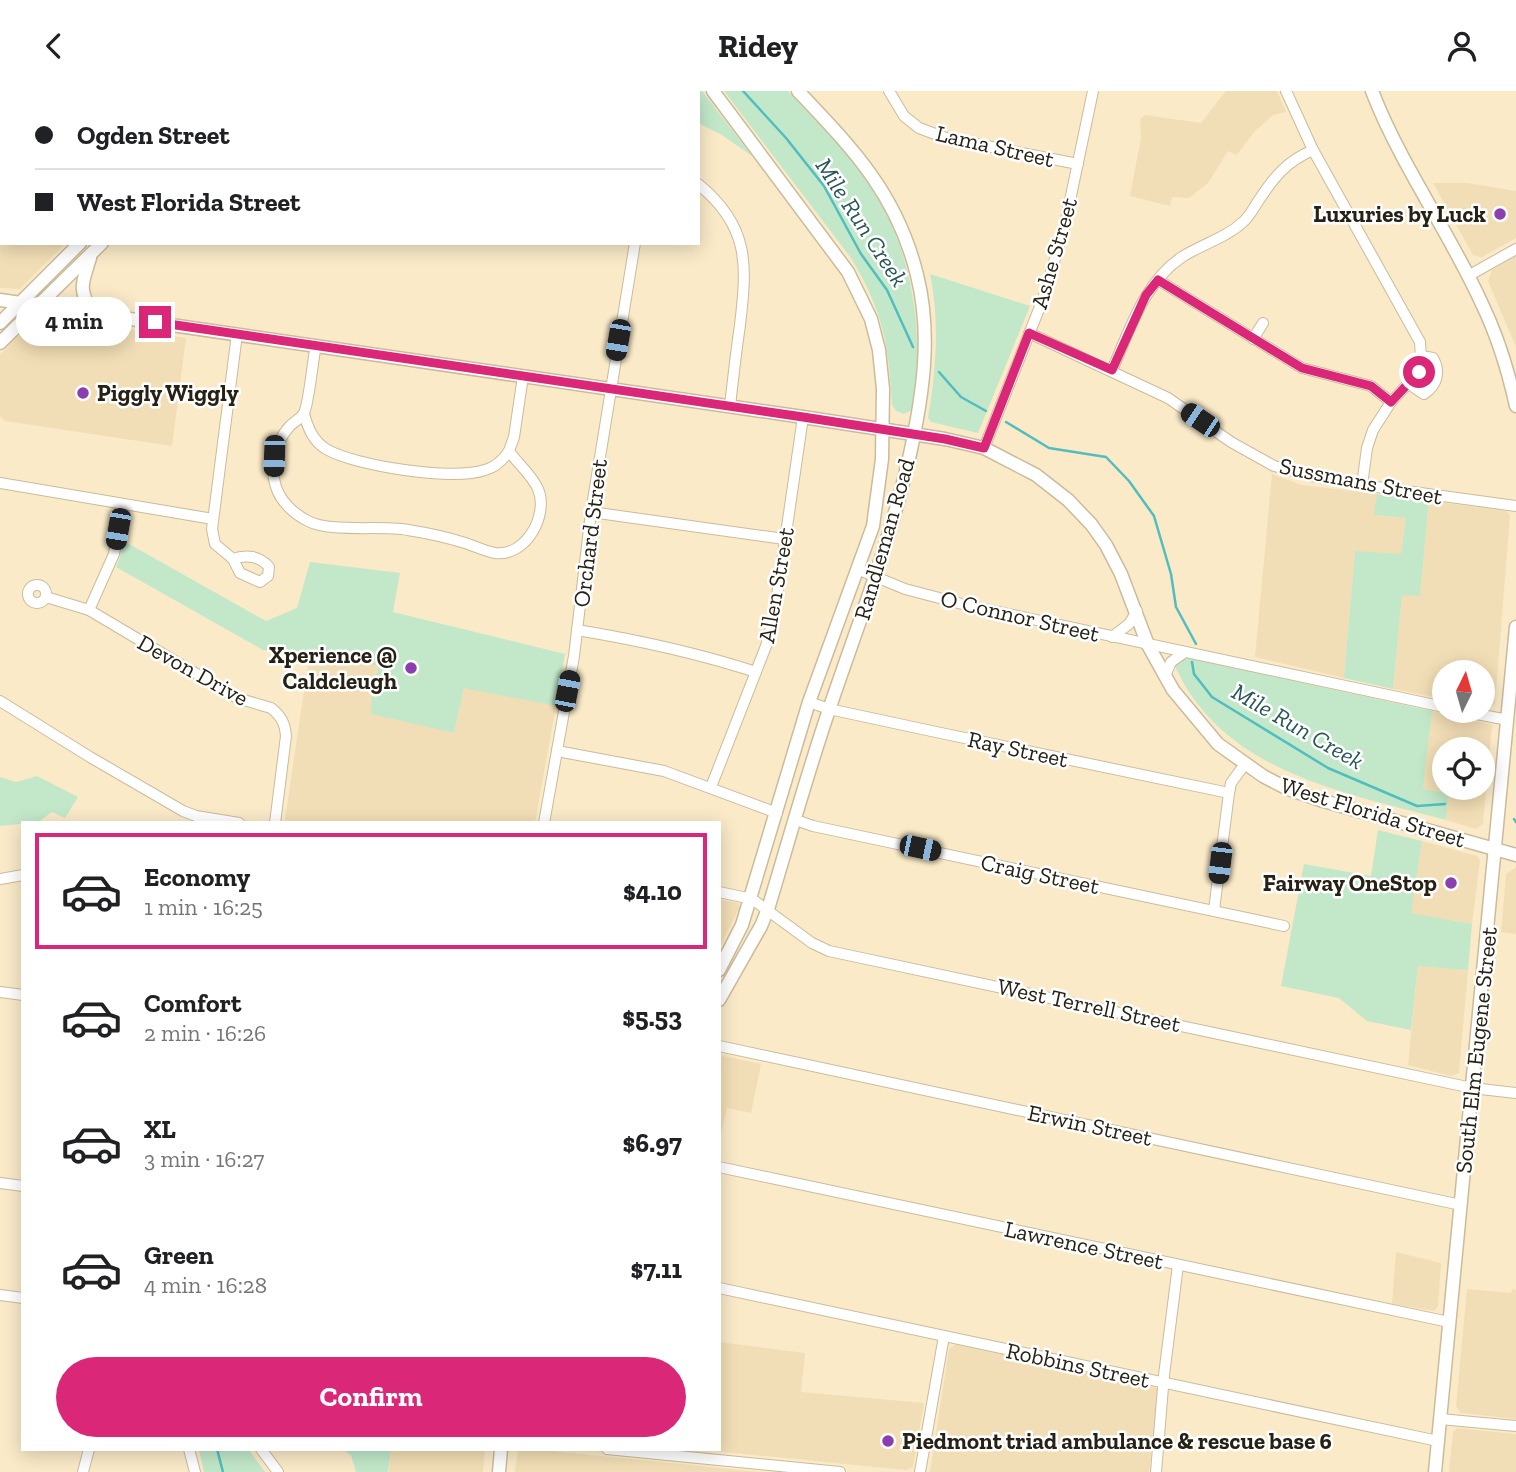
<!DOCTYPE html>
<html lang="en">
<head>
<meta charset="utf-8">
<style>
  :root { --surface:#fff; --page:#f2f2f2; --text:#202124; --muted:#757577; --line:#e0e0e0; --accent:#db2777 }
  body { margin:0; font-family:"Zilla Slab",serif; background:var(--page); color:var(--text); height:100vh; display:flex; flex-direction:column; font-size:26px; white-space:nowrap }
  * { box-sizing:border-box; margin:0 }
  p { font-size:23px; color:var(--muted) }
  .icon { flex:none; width:38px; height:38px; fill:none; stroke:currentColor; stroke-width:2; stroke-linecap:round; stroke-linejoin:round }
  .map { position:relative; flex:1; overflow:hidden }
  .side { position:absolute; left:21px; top:730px; width:700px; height:630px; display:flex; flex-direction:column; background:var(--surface); border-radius:0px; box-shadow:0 4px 18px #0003 }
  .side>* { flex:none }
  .guide { position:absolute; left:0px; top:0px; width:700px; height:154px; box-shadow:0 4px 18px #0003; display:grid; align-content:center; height:154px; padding:0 35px; background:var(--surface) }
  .needle { width:46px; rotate:5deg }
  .controls { position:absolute; left:1432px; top:569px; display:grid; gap:14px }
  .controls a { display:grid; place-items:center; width:63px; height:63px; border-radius:50%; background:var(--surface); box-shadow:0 4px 18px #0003; font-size:35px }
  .end { position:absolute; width:32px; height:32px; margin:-16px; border:9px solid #db2777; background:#fff; box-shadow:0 0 0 4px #fff }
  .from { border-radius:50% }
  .bubble { position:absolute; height:49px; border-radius:24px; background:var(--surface); box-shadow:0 4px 18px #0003; font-size:23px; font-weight:800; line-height:49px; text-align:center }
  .car { position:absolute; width:21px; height:42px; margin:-21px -10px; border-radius:9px; box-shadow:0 0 5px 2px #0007; background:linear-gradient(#222 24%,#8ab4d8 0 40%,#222 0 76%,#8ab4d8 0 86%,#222 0) }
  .guide b { display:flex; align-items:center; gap:24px; height:66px; font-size:26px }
  .guide b+b { border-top:2px solid var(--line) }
  .guide i { width:18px; height:18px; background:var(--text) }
  ul { padding:12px 0 0; list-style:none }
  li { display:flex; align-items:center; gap:21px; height:116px; margin:0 14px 10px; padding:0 21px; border:4px solid transparent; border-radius:0px }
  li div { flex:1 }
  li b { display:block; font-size:26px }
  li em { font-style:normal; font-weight:800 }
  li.current { border-color:var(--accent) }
  li>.icon { width:63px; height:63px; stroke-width:1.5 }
  .primary-button { display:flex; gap:14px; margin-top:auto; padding:14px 35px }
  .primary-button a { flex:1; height:80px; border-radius:42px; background:var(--accent); color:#fff; font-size:28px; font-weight:800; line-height:80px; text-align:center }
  header { display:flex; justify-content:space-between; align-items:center; height:91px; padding:0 35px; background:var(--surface); font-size:32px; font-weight:800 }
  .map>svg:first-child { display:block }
  .built { fill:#f2deb6; fill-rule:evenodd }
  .green { fill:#c2e8c9 }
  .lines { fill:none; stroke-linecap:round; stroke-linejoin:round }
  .stream { stroke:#52bdbf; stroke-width:2.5 }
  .minor-casing { stroke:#cbbb9b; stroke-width:12 }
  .major-casing { stroke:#cbbb9b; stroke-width:15 }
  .minor { stroke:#fff; stroke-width:10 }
  .major { stroke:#fff; stroke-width:12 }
  .route { stroke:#db2777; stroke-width:9 }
  .poi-dot { fill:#8a3fb1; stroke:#fff; stroke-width:2.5 }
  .labels { text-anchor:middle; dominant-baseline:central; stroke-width:5; stroke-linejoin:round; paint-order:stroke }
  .street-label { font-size:23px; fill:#272115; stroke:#fff }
  .poi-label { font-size:23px; font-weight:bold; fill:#272115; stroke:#fff; text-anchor:end }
  .water-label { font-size:24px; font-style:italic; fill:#295758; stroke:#fff }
</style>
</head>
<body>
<header><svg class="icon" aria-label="back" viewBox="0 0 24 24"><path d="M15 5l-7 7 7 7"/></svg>Ridey<svg class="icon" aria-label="person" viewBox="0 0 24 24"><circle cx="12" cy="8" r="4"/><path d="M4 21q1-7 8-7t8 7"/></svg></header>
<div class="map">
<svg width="1516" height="1381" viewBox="0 0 1516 1381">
  <rect width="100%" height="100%" fill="#faeac8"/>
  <g class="built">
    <path d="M1226,0H1277L1286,21L1273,24L1254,41L1237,64L1228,60L1208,92L1189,107L1172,106L1170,115L1130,105L1141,47L1140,28L1145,24L1201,32Z"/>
    <path d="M1433,92H1468L1516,100V147L1482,166L1473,164Z"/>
    <path d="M0,130L2,152H66L20,198L0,197Z"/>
    <path d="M1516,165V256L1488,190L1492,179Z"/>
    <path d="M42,226L186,247L172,355L5,330L0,325V263L37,227Z"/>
    <path d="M1272,383L1302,394L1377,403L1375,424L1406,427L1401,464L1355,461L1344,587L1255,566Z"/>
    <path d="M1429,410L1506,420L1510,424L1495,613L1490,616L1482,615V581H1444V608L1393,598L1402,503L1420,504Z"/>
    <path d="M309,566L379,575L372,599L454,642L464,596L556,615L535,731L305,732L285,729Z"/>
    <path d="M1432,620L1492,634L1483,733L1476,738L1446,729L1449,702L1423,698ZM1444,658H1482V696H1444Z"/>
    <path d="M1422,750L1477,765L1480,769L1472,833L1410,822Z"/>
    <path d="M1516,776V843L1501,841L1506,783Z"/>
    <path d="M719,809L738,812L740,815L719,858Z"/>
    <path d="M1418,874L1468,879L1459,982L1451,985L1408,974Z"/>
    <path d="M719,964L761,973L751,1022L727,1017L719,1052Z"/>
    <path d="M1396,1161L1441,1172L1438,1215L1434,1220L1392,1213Z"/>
    <path d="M1467,1198L1511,1202L1512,1198L1516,1199V1328L1461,1322L1456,1315Z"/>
    <path d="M719,1251L805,1262L801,1301L924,1312L913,1376L906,1379L693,1358H719Z"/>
    <path d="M956,1253L1157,1297L1158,1301L1149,1381H930L949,1258Z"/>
    <path d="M1457,1337L1516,1343V1381H1449L1453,1341Z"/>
    <path d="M391,1358H485L483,1381H389Z"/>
    <path d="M518,1358H532L759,1381H515Z"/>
  </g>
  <g class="green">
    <path d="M678,0H702L752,65L722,44L698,32V2H677Z"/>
    <path d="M724,0H788C811,25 836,49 857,75C910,143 927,236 912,319L904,323L896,320L892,314C889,254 883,220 851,167Z"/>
    <path d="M930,183L1030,215L978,342L931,331L928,327C936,280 940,230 930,183Z"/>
    <path d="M1377,403L1429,410L1420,505L1402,504L1393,598L1344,587L1355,460L1401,463L1406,427L1374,424Z"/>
    <path d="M122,449L266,530L297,517L310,471L400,482L393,521L565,563L556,615L464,597L454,642L371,623L372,599L379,575L263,559L116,476L120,466Z"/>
    <path d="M1189,567L1432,620L1423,698L1449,702L1446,729C1346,702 1223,682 1175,575L1183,568Z"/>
    <path d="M37,685L78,706L65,727L52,721L38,731L0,735V686L16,691Z"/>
    <path d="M1378,739L1422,750L1411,822L1472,833L1468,879L1418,875L1411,939L1367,930L1339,907L1281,895L1304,773L1371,785Z"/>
    <path d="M199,1358H248L265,1381H204Z"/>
    <path d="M340,1358H391L388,1381H356L351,1364Z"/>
  </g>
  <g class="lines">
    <g class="stream">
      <path d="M743,0L786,47L824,95L861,163L887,199L913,256"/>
      <path d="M939,281L961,306L986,320"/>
      <path d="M1006,331L1049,357L1106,366L1129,390L1154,425L1171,483L1176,516L1196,553"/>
      <path d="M1192,571L1194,583L1212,606L1328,677L1417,715L1445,713"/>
      <path d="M1514,728L1516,731"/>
      <path d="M217,1358L223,1381"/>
    </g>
    <defs>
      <g id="minor">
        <path d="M453,0L458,2"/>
        <path d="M889,0L904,25L919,37L946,47L1078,73"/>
        <path d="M1286,0L1313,59L1420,251L1421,268L1419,281L1391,311L1373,339L1367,357L1362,394"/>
        <path d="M57,2V0"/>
        <path d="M470,2V0"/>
        <path d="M666,2L667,0"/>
        <path d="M0,73H2"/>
        <path d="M698,93C750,135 747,174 740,234C736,261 733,288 730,315"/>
        <path d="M1468,185L1516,158"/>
        <path d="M1158,189L1302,277L1371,295L1391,311"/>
        <path d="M1029,242L1168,307L1231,351L1274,375L1312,385L1362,394L1516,415"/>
        <path d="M1253,248L1263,232"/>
        <path d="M316,254C313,267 309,312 304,322C301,328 293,331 289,336C275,352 269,375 276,396C281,411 294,423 308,430C331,442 379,434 408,439C427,442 446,446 465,452C474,455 485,460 495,462C526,466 549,424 538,398C532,384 517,372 509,360L514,346L523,285"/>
        <path d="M1112,279C1130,239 1144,191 1182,166C1202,153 1226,147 1243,131C1250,125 1254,116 1259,109C1274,86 1287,70 1313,59"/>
        <path d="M1409,293L1424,303C1437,294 1441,281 1433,267L1421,265"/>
        <path d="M304,323C308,337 313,350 326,358C355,375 453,390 485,379C496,376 503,369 509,360"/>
        <path d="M984,357L1043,208L1064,138L1093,0"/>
        <path d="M0,392L213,428"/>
        <path d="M591,421L784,448"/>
        <path d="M233,468C246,463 260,465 269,476L268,485L260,491L240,482L233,468L215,453L212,438L237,243"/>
        <path d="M859,479L905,498L966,514L1444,616"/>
        <circle cx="37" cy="503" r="9"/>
        <path d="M46,506L89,519L237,607L271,617C281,625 285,632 286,645L275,732"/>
        <path d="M89,519L114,463L122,413"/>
        <path d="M577,539C638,549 697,562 756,581"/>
        <path d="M1112,546L1129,533L1137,520"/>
        <path d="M1165,585L1171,571L1185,561"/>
        <path d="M0,610L90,666L183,720L196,725L239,732"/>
        <path d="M809,611L829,618L936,641L1229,702"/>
        <path d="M1461,620L1508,629"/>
        <path d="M557,660L664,680L777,722"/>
        <path d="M711,696L766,555L774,525L803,326"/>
        <path d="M796,729L813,735L1284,835"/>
        <path d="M544,732L574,565L591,421L635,152"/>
        <path d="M0,788L23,784"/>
        <path d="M719,801L752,808L812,852L829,860L1472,997L1516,1002"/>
        <path d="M1214,819L1229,702L1231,692L1245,673"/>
        <path d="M0,901L23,904"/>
        <path d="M719,955L1461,1114"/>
        <path d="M719,1076L1449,1231"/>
        <path d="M0,1092L23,1095"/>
        <path d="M719,1197L1438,1350"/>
        <path d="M0,1204L23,1207"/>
        <path d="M1440,1328L1516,1335"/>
        <path d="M189,1358L195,1381"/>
        <path d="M261,1358L278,1381"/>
        <path d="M607,1358L840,1381"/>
        <path d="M83,1381L89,1358"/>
        <path d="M920,1381L944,1245"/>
        <path d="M1156,1381L1164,1284L1178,1174"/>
      </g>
      <g id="major">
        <path d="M713,0L848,181L871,228L879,259L883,298L882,368L873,435L809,611L742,834L719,879"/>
        <path d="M1372,0C1401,75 1449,140 1482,213C1498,246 1508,279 1516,315"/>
        <path d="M231,2L233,0"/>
        <path d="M255,2L256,0"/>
        <path d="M90,167C82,193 78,197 92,222"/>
        <path d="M0,209L803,326L945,348L984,357L1036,384L1068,409L1091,433L1106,454L1121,483L1148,554L1173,599L1218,653L1263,685L1288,698L1320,709L1516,764"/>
        <path d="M0,232L80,152"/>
        <path d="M0,252L102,152"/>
        <path d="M719,909L761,835L768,818C789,749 808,679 832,610C860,528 891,448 910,363C923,303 932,244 917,184C897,103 853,58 798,0"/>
        <path d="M499,1381L501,1358"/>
        <path d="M1435,1381L1516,536"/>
      </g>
    </defs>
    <use href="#minor" class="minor-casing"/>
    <use href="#major" class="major-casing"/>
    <use href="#minor" class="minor"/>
    <use href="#major" class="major"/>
  </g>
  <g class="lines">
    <path class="route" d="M155,231L803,326L945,348L984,357L1029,242L1112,279L1146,204L1158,189L1302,277L1371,295L1391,311L1419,281"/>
  </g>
  <g class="poi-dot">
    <circle cx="1500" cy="123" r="7"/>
    <circle cx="83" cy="302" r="7"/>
    <circle cx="411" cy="577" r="7"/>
    <circle cx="1451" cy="792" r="7"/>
    <circle cx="888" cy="1350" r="7"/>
  </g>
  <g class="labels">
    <g class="street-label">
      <text transform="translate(995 55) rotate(13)">Lama Street</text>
      <text transform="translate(1054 162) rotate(-74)">Ashe Street</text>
      <text transform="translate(1361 390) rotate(11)">Sussmans Street</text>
      <text transform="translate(590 442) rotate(-83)">Orchard Street</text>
      <text transform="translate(884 448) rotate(-74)">Randleman Road</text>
      <text transform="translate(776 494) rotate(-80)">Allen Street</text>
      <text transform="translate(1020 525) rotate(13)">O Connor Street</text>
      <text transform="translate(193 579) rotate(29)">Devon Drive</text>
      <text transform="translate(1018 658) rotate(12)">Ray Street</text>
      <text transform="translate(1373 721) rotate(17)">West Florida Street</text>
      <text transform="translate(1040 783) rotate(12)">Craig Street</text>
      <text transform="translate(1089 914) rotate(12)">West Terrell Street</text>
      <text transform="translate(1476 959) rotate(-84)">South Elm Eugene Street</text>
      <text transform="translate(1090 1034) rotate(12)">Erwin Street</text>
      <text transform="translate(1084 1154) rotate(12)">Lawrence Street</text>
      <text transform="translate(1078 1274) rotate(12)">Robbins Street</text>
    </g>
    <g class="poi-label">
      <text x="1486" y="123">Luxuries by Luck</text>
      <text x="97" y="302" text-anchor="start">Piggly Wiggly</text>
      <text x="397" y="564">Xperience @<tspan x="397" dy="26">Caldcleugh</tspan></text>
      <text x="1437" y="792">Fairway OneStop</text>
      <text x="902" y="1350" text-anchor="start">Piedmont triad ambulance &amp; rescue base 6</text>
    </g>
    <g class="water-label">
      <text transform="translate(862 131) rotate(57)">Mile Run Creek</text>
      <text transform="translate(1298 635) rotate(30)">Mile Run Creek</text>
    </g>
  </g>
</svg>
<div class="controls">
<a><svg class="needle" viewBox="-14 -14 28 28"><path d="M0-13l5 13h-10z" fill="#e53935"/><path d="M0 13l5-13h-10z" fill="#757577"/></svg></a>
<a><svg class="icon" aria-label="locate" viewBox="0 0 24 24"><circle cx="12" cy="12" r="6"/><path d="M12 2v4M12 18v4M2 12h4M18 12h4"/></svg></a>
</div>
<i class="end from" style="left:1419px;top:281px"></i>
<i class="end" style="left:155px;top:231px"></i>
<div class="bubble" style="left:16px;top:206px;width:116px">4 min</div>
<i class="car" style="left:618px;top:249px;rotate:190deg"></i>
<i class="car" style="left:1200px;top:329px;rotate:304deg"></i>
<i class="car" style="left:274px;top:365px;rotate:182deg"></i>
<i class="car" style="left:118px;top:438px;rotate:190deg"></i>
<i class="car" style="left:567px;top:600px;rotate:11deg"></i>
<i class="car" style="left:920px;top:757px;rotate:102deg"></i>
<i class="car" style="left:1220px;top:772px;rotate:187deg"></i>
<div class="guide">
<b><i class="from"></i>Ogden Street</b>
<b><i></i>West Florida Street</b>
</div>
<section class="side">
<ul>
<li class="current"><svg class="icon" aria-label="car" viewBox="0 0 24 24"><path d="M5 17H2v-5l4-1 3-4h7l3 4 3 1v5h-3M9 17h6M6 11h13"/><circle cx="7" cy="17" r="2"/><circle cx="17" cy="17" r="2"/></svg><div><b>Economy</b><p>1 min · 16:25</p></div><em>$4.10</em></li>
<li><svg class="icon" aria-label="car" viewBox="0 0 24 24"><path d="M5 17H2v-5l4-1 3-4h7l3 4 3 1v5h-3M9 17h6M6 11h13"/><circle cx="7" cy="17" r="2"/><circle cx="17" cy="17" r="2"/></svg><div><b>Comfort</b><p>2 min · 16:26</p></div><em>$5.53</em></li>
<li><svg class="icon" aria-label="car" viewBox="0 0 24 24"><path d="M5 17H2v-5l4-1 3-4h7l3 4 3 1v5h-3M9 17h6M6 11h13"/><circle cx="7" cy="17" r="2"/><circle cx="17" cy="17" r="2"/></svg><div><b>XL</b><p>3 min · 16:27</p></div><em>$6.97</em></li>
<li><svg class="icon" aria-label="car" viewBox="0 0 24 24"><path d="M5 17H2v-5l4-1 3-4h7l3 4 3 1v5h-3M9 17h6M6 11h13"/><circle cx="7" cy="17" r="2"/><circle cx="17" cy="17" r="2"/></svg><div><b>Green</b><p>4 min · 16:28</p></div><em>$7.11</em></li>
</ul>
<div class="primary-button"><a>Confirm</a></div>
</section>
</div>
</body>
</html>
